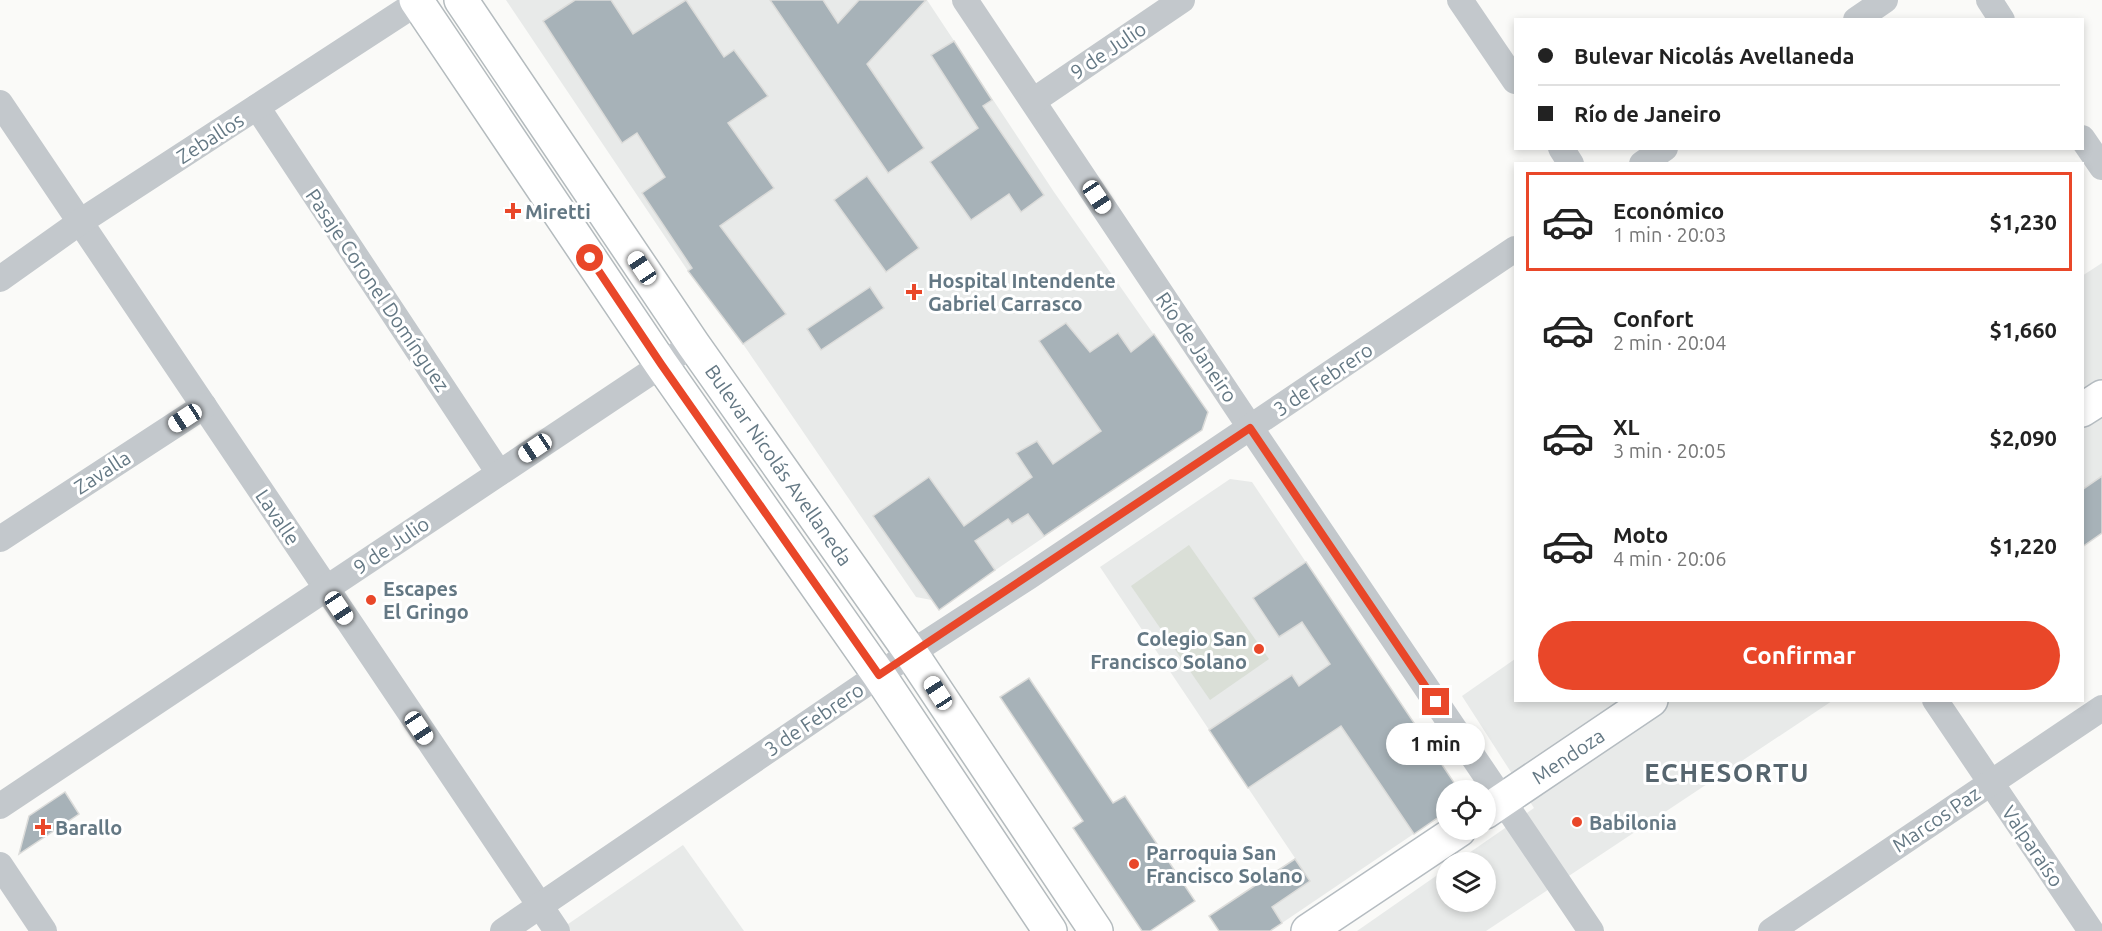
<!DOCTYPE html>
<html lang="es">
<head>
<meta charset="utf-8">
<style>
  :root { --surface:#fff; --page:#f6f6f6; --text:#222; --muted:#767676; --line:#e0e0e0; --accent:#e94729 }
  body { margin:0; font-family:Ubuntu,sans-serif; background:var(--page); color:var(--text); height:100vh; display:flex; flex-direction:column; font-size:22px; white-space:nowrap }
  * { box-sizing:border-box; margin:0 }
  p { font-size:20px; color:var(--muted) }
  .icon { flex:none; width:33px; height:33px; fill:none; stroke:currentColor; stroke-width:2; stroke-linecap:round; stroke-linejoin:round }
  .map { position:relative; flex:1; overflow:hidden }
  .sheet { position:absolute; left:1514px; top:162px; width:570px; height:540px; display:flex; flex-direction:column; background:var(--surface); border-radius:0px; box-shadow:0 3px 9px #0003 }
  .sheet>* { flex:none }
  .hud { position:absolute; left:1514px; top:18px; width:570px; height:132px; border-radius:0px; box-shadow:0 3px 9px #0003; display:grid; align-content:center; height:132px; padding:0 24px; background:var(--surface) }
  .tools { position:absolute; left:1436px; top:780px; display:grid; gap:12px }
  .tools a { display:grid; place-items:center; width:60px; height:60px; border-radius:50%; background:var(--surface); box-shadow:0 3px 9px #0003; font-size:30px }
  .end { position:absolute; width:27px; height:27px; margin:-14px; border:8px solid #e94729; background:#fff; box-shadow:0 0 0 3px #fff }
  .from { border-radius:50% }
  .bubble { position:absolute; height:42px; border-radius:21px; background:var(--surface); box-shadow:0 3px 9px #0003; font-size:20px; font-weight:700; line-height:42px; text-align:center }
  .car { position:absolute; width:18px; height:36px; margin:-18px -9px; border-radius:8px; box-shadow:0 0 4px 2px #0007; background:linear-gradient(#fff 24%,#345 0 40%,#fff 0 76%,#345 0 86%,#fff 0) }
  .hud b { display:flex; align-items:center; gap:21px; height:57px; font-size:22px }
  .hud b+b { border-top:2px solid var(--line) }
  .hud i { width:15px; height:15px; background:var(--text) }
  ul { padding:10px 0 0; list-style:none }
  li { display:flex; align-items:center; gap:18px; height:99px; margin:0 12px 9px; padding:0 12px; border:3px solid transparent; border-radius:0px }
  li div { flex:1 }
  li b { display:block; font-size:22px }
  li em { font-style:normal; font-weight:700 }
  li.selected { border-color:var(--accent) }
  li>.icon { width:54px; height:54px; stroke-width:1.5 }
  .cta { display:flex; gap:12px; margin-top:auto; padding:12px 24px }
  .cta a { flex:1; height:69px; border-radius:36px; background:var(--accent); color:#fff; font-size:24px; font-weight:700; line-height:69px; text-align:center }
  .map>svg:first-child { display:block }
  .built { fill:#e8eae9 }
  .green { fill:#dadfd7 }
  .building { fill:#a7b2b8; stroke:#dcdcda; stroke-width:1.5 }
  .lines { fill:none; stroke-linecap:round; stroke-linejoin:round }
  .secondary-casing { stroke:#b5bcc1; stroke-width:36 }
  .primary-casing { stroke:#b4bbbe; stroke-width:36 }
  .street { stroke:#c3c8cc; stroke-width:26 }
  .secondary { stroke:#fff; stroke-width:33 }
  .primary { stroke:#fff; stroke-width:33 }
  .route { stroke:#e94729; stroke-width:8 }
  .poi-dot { fill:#e94729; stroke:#fff; stroke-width:2 }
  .labels { text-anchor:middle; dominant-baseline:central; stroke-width:6; stroke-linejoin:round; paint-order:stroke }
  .street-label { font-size:20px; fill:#647884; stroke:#fff }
  .poi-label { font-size:20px; font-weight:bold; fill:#647884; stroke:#fff; text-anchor:start }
  .district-label { font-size:26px; font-weight:bold; letter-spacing:1.5px; fill:#56656e; stroke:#fff }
</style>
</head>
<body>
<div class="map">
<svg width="2102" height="931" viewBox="0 0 2102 931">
  <rect width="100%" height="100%" fill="#fafaf8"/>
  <g class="built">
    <path d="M506,0H927L1054,192L1208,412L1202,430L947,603L916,597L743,344L688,271Z"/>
    <path d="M2102,263V533L2082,543V276Z"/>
    <path d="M1230,479L1252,482L1459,790H1446V812L1282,923L1271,907L1236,931H1219L1209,916L1295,858L1100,567Z"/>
    <path d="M1515,659V700L1832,701L1486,931H1357L1446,869V902H1485V862H1456L1534,808L1462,696Z"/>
    <path d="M683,845L744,931H558Z"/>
  </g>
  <path class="green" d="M1189,545L1269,659L1210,700L1131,586Z"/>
  <g class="building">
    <path d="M575,0H611L633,34L686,0L724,57L734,50L768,96L728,123L774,188L720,226L786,314L743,344L688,271L692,268L642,193L665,177L637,133L622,143L543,21Z"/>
    <path d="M770,0H823L838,23L859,0H926L867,64L924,148L888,173Z"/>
    <path d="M954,41L992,100L983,106L1044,195L1021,212L1009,194L971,220L930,162L978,128L931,55Z"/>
    <path d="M867,176L919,248L886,272L834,200Z"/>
    <path d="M870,287L884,308L821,350L807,329Z"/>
    <path d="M1066,323L1090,352L1118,333L1131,352L1154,334L1208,412L1202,430L1044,536L1028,514L1012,524L1008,519L975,541L995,570L939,610L873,516L929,477L964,526L1032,477L1016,453L1037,441L1053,464L1101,431L1039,341Z"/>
    <path d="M2102,476V533L2082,547V490Z"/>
    <path d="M1306,562L1459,790H1446V812L1414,834L1341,726L1248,788L1209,730L1292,675L1299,686L1330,664L1302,622L1279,637L1253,598Z"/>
    <path d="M1029,678L1113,803L1125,796L1195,901L1150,931H1142L1073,828L1083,821L1000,697Z"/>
    <path d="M65,792L79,814L19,854L29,816Z"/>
    <path d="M1295,859L1310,881L1272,907L1282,923L1270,931H1219L1209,916Z"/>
  </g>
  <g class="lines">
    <defs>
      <g id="secondary">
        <path d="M2082,410L2102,397"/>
        <path d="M1485,812L1651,700"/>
        <path d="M1308,931L1459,830"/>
      </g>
      <g id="primary">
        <path d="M416,0L661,364L879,675L1050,931"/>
        <path d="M461,0L693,344L911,653L1096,931"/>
      </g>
    </defs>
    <use href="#secondary" class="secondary-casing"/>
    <use href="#primary" class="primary-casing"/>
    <g class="street">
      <path d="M965,0L1250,427L1591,931"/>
      <path d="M1460,0L1515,81"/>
      <path d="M1989,0L2002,20"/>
      <path d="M1856,20L1885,0"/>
      <path d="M1033,101L1182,0"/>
      <path d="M0,103L557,931"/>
      <path d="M257,107L499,473"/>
      <path d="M2082,138L2102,167"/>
      <path d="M1561,148L1571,164"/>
      <path d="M1642,164L1665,148"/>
      <path d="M0,279L80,222L421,0"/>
      <path d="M0,539L204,406"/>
      <path d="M1935,700L2091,931"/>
      <path d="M0,806L693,344"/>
      <path d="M0,865L44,931"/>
      <path d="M503,931L911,653L1028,577L1515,249"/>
      <path d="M1771,931L2102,708"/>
    </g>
    <use href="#secondary" class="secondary"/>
    <use href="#primary" class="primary"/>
  </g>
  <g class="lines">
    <path class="route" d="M590,258L661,364L879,675L1250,428L1436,702"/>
  </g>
  <g class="poi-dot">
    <path d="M510 202h6v6h6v6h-6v6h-6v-6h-6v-6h6z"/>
    <path d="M911 283h6v6h6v6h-6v6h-6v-6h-6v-6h6z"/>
    <circle cx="371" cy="600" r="6"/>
    <circle cx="1259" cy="649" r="6"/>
    <circle cx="1577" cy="822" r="6"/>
    <path d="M40 818h6v6h6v6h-6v6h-6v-6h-6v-6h6z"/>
    <circle cx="1134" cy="864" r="6"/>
  </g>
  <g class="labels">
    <g class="street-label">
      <text transform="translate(1108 50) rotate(-34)">9 de Julio</text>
      <text transform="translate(210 138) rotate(-33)">Zeballos</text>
      <text transform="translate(378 290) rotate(56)">Pasaje Coronel Domínguez</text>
      <text transform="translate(1197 347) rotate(56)">Río de Janeiro</text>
      <text transform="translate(1323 379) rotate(-34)">3 de Febrero</text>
      <text transform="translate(779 465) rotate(55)">Bulevar Nicolás Avellaneda</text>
      <text transform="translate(102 472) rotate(-33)">Zavalla</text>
      <text transform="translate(278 517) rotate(56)">Lavalle</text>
      <text transform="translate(391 545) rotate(-34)">9 de Julio</text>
      <text transform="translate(814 719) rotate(-34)">3 de Febrero</text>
      <text transform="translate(1568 756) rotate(-34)">Mendoza</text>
      <text transform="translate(1936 819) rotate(-34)">Marcos Paz</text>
      <text transform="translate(2033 846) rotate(56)">Valparaíso</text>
    </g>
    <g class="poi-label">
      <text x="525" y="211">Miretti</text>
      <text x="928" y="280">Hospital Intendente<tspan x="928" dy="23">Gabriel Carrasco</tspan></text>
      <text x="383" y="588">Escapes<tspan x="383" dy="23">El Gringo</tspan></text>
      <text x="1247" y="638" text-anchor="end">Colegio San<tspan x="1247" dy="23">Francisco Solano</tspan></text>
      <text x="1589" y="822">Babilonia</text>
      <text x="55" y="827">Barallo</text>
      <text x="1146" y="852">Parroquia San<tspan x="1146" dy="23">Francisco Solano</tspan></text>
    </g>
    <g class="district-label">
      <text x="1727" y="772">ECHESORTU</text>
    </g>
  </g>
</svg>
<div class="tools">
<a><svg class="icon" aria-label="locate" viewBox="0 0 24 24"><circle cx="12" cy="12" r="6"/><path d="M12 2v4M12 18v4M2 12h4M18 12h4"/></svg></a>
<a><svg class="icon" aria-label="layers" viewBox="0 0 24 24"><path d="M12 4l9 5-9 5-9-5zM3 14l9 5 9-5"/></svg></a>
</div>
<i class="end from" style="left:590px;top:258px"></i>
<i class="end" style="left:1436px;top:702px"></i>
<div class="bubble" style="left:1386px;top:723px;width:99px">1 min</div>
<i class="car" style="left:1097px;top:197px;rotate:146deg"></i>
<i class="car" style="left:642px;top:268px;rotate:326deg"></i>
<i class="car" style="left:185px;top:418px;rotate:237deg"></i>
<i class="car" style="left:535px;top:448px;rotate:236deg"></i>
<i class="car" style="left:339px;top:608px;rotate:146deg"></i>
<i class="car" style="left:938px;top:693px;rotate:327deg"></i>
<i class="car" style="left:419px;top:728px;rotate:146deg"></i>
<div class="hud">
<b><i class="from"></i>Bulevar Nicolás Avellaneda</b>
<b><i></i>Río de Janeiro</b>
</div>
<section class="sheet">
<ul>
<li class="selected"><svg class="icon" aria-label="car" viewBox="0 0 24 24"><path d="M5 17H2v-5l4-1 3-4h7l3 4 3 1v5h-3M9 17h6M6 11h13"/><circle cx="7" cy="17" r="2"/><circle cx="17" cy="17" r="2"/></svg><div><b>Económico</b><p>1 min · 20:03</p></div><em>$1,230</em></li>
<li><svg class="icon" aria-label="car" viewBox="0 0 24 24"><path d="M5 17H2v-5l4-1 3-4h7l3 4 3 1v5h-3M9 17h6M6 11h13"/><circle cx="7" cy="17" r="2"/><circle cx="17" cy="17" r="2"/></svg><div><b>Confort</b><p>2 min · 20:04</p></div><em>$1,660</em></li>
<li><svg class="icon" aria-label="car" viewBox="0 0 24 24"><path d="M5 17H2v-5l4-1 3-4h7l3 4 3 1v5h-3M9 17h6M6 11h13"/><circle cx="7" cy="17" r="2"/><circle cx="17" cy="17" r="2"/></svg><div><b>XL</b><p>3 min · 20:05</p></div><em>$2,090</em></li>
<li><svg class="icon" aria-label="car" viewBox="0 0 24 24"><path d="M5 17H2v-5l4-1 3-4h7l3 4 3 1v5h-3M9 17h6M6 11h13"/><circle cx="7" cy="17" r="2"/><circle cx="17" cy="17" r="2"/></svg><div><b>Moto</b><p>4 min · 20:06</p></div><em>$1,220</em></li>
</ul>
<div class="cta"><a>Confirmar</a></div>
</section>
</div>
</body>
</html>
